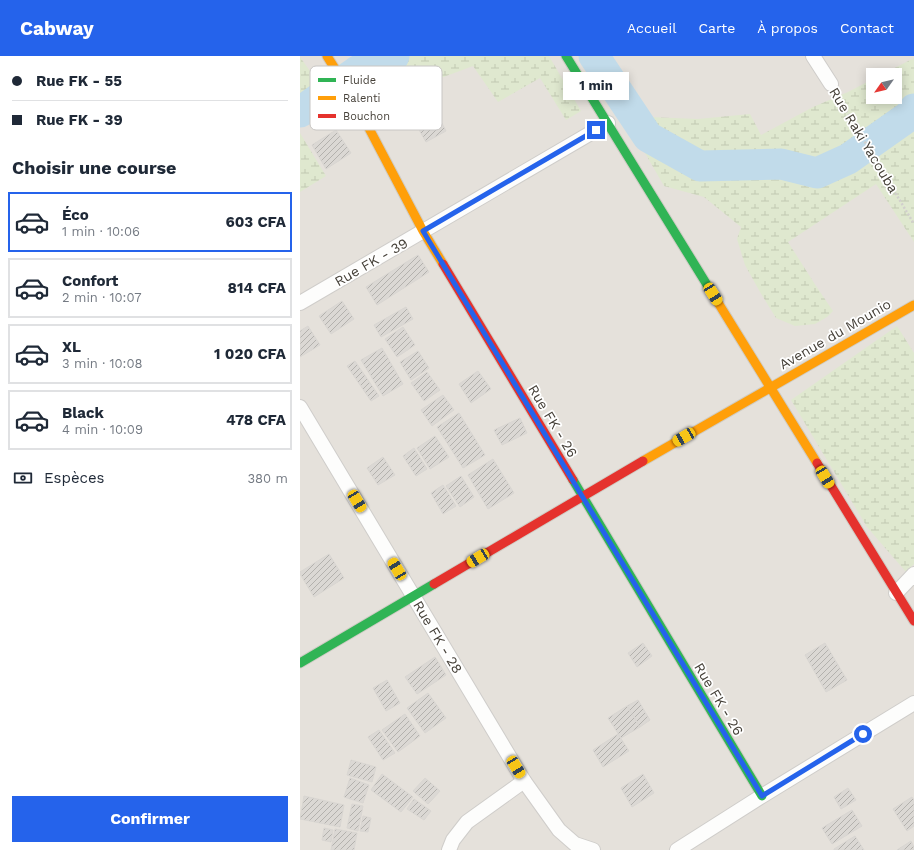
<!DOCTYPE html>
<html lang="fr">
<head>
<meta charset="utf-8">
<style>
  :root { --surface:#fff; --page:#f6f6f7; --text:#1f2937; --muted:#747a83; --line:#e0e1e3; --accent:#2563eb }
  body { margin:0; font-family:"Work Sans",sans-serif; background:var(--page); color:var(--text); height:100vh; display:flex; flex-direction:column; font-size:15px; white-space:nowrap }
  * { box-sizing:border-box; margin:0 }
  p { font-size:13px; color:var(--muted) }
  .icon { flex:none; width:22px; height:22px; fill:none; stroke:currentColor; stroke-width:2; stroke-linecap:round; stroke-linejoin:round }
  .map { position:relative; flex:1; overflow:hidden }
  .drawer { display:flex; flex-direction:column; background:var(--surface); width:300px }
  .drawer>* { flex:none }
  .hud { display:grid; align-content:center; height:88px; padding:0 12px; background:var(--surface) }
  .needle { width:26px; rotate:236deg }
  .fabs { position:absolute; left:566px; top:12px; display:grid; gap:8px }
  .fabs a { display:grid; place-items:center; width:36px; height:36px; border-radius:0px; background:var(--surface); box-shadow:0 2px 10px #0003; font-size:20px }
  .end { position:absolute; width:18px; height:18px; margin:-9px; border:5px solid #2563eb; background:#fff; box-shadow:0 0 0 2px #fff }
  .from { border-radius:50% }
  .bubble { position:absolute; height:28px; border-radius:0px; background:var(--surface); box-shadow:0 2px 10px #0003; font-size:13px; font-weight:700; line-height:28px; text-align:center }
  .car { position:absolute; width:12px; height:24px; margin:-12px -6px; border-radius:5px; box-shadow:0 0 3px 1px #0007; background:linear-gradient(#f5c518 24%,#345 0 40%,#f5c518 0 76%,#345 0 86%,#f5c518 0) }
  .hud b { display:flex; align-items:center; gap:14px; height:38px; font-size:15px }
  .hud b+b { border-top:1px solid var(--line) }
  .hud i { width:10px; height:10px; background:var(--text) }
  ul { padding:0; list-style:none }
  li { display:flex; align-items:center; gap:12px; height:60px; margin:0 8px 6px; padding:0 4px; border:2px solid var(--line); border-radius:0px }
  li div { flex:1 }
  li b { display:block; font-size:15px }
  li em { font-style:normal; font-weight:700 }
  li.current { border-color:var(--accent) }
  li>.icon { width:36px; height:36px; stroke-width:1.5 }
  h2 { padding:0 12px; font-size:18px; line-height:48px }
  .pay { display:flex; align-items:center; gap:10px; height:44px; padding:0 12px; font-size:15px }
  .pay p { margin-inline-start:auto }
  .cta { display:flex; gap:8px; margin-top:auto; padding:8px 12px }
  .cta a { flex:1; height:46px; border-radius:0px; background:var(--accent); color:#fff; font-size:16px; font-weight:700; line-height:46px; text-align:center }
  header { display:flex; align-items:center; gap:24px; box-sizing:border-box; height:56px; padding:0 20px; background:var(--accent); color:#fff }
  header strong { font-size:19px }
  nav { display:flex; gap:22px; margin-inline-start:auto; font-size:14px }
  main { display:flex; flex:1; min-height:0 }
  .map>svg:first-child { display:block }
  .residential { fill:#e5e1db; fill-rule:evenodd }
  .wetland { fill:url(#wetland-marsh) }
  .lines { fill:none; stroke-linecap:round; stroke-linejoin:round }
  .river { stroke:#c1dbea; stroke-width:31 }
  .building { fill:url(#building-hatch); stroke:#d9d6d2 }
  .street-casing { stroke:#cfcdca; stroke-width:16 }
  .fast-casing { stroke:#cfccc4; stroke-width:11 }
  .slow-casing { stroke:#cfccc4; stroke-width:11 }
  .jam-casing { stroke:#cfccc4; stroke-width:11 }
  .path { stroke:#d1cfcc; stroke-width:2.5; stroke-dasharray:2 2; stroke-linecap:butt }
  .street { stroke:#fdfdfc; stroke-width:14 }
  .fast { stroke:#30b455; stroke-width:9 }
  .slow { stroke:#ff9f0a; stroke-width:9 }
  .jam { stroke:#e5322d; stroke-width:9 }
  .route { stroke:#2563eb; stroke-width:5 }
  .labels { text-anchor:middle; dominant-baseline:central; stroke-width:3.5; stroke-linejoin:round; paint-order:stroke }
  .street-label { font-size:14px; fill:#464139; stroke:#fff }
  .key { fill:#fff; stroke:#c8c6c4; stroke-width:1 }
  .key-label { font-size:11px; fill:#464139 }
</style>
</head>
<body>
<header>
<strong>Cabway</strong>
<nav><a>Accueil</a><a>Carte</a><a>À propos</a><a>Contact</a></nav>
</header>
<main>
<section class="drawer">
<div class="hud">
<b><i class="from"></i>Rue FK - 55</b>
<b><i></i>Rue FK - 39</b>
</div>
<h2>Choisir une course</h2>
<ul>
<li class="current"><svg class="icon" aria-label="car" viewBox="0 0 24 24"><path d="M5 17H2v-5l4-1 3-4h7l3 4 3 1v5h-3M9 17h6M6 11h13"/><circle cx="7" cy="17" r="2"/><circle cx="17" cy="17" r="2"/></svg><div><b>Éco</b><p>1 min · 10:06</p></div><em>603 CFA</em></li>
<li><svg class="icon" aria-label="car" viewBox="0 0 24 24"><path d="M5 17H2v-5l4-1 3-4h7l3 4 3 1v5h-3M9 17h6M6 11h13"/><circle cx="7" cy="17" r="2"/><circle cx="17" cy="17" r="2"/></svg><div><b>Confort</b><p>2 min · 10:07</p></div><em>814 CFA</em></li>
<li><svg class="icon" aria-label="car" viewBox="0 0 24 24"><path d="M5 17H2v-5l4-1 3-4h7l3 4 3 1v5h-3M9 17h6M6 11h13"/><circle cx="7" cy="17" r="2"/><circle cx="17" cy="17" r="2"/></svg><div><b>XL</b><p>3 min · 10:08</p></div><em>1 020 CFA</em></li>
<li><svg class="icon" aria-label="car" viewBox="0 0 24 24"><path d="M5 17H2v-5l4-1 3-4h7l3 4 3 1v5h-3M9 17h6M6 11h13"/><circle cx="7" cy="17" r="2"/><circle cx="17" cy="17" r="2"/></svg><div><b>Black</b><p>4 min · 10:09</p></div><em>478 CFA</em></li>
</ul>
<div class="pay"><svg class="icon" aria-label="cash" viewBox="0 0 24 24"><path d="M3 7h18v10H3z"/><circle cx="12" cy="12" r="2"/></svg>Espèces<p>380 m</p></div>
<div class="cta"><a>Confirmer</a></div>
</section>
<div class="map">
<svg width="614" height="794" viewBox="0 0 614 794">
  <defs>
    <pattern id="wetland-marsh" width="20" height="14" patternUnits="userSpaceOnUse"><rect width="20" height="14" fill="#dfe8cf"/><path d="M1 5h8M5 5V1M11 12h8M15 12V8" fill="none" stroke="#c1c8b2"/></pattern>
    <pattern id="building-hatch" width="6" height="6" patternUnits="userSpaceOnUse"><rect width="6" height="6" fill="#dbd8d4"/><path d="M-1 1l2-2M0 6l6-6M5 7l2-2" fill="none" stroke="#b3b1ad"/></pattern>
  </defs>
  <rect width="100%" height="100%" fill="#f1efec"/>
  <path class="residential" d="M0,0H614V794H0ZM573,19H595V41H573Z"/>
  <g class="wetland">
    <path d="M55,0H249L281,55L266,64L240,22L198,46L173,10L74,47L61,31L35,43L0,63V1L10,15L43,7Z"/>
    <path d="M287,0H303L349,61L398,63L450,58L461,79L513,51L548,36L573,23V41H595V19H581L614,2V186L576,128L488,186L516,230L533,255L527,261L515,268L495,270L476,262L460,236L445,209L437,183L441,171L404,141L364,130L314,43Z"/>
    <path d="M0,77L26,120L0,136Z"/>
    <path d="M597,270L614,297V508L606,516L567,471L491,344Z"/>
  </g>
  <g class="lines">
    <g class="river">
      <path d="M294,0L348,81L400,110L481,108L517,117L548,103L609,60L614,53"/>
      <path d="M0,56L59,14L94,0"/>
    </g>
  </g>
  <g class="building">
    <path d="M135,54L146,75L126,86L114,65Z"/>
    <path d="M36,74L51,97L26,113L12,89Z"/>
    <path d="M118,199L129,216L77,249L66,231Z"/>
    <path d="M42,245L54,263L31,278L19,260Z"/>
    <path d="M106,251L113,263L81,281L74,269Z"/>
    <path d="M8,270L20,289L0,301V275Z"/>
    <path d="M103,271L115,289L97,301L85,283Z"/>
    <path d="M82,292L103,328L83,340L61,304Z"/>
    <path d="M118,295L129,312L111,324L100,306Z"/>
    <path d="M55,305L79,340L71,345L47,310Z"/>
    <path d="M178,315L191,333L171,347L159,328Z"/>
    <path d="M127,316L140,334L124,345L111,327Z"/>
    <path d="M143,339L154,354L132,370L121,354Z"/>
    <path d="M159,357L185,399L163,412L137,371Z"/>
    <path d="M220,362L227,377L202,389L194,374Z"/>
    <path d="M135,380L149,401L130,413L117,392Z"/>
    <path d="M114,392L127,413L116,420L103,400Z"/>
    <path d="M83,401L95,419L78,429L67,412Z"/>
    <path d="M193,403L214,437L188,453L168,419Z"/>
    <path d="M161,420L174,441L160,451L146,430Z"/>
    <path d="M143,429L156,450L143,458L131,437Z"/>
    <path d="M29,498L44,522L14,541L0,518V516Z"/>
    <path d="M343,587L352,600L337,611L328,597Z"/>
    <path d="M525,587L547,624L526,636L505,599Z"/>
    <path d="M135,601L146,619L117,638L105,621Z"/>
    <path d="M87,624L100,647L86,655L73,632Z"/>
    <path d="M128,637L146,662L125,677L107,652Z"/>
    <path d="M338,644L350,664L340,671L327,650Z"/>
    <path d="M327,650L340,671L321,682L308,662Z"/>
    <path d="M105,658L120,680L98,696L82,674Z"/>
    <path d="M79,674L95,697L83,704L68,681Z"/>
    <path d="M318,678L329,695L303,711L293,694Z"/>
    <path d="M51,704L76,711L72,726L47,719Z"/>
    <path d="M82,718L113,741L101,756L71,734Z"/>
    <path d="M343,718L354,737L332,751L321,732Z"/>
    <path d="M50,722L69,729L63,747L44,741Z"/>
    <path d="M125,722L140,735L128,748L113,735Z"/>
    <path d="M548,732L556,744L541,753L534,741Z"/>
    <path d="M4,740L44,749L40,771L0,763Z"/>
    <path d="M612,741L614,744V770L607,775L593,753Z"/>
    <path d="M114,743L131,755L124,764L107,753Z"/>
    <path d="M52,748L63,750L58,775L47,772Z"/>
    <path d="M552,754L562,770L532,788L522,772Z"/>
    <path d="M63,760L71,762L68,776L60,775Z"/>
    <path d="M24,772L33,774L31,786L22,784Z"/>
    <path d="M35,773L57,777L54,794H31Z"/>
    <path d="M555,780L564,794H534V793Z"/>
    <path d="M611,785L614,791V794H597Z"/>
  </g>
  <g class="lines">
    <defs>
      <g id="street">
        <path d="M513,0L531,28"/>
        <path d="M0,247L308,67"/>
        <path d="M0,351L224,725L259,774L275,788L293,794"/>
        <path d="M596,537L614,518"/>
        <path d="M149,794L153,784L167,766L224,725"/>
        <path d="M377,794L462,740L614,647"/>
      </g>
      <g id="fast">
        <path d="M266,0L417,245"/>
        <path d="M273,424L462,740"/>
        <path d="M0,607L134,528"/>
      </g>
      <g id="slow">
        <path d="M27,0L52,40L123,175L143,208"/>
        <path d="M417,245L517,407"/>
        <path d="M343,405L614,249"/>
      </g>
      <g id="jam">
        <path d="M143,208L273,424"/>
        <path d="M517,407L614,565"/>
        <path d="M134,528L343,405"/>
      </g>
    </defs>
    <use href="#street" class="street-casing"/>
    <use href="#fast" class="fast-casing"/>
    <use href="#slow" class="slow-casing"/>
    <use href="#jam" class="jam-casing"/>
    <path class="path" d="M538,41L614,168"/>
    <use href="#street" class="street"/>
    <use href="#fast" class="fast"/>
    <use href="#slow" class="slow"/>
    <use href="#jam" class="jam"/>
  </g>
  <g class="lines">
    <path class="route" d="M296,74L123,175L462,740L563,678"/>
  </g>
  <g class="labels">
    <g class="street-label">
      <text transform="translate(564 84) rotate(59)">Rue Raki Yacouba</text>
      <text transform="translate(71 206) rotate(-30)">Rue FK - 39</text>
      <text transform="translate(535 278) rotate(-30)">Avenue du Mounio</text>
      <text transform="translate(253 365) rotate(59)">Rue FK - 26</text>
      <text transform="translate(138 581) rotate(59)">Rue FK - 28</text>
      <text transform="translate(419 643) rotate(59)">Rue FK - 26</text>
    </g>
  </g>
  <rect x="10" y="10" width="132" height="64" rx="6" class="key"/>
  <rect x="18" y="22" width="18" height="4" fill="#30b455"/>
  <rect x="18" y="40" width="18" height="4" fill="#ff9f0a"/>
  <rect x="18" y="58" width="18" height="4" fill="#e5322d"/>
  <g class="key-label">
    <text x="43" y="28">Fluide</text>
    <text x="43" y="46">Ralenti</text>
    <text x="43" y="64">Bouchon</text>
  </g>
</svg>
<div class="fabs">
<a><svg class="needle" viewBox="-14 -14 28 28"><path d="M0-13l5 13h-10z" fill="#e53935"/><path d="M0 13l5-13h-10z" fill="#747a83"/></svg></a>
</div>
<i class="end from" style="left:563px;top:678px"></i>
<i class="end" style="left:296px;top:74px"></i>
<div class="bubble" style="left:263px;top:16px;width:66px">1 min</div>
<i class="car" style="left:413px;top:238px;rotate:148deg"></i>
<i class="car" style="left:384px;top:381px;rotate:240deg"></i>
<i class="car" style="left:525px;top:421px;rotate:149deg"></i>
<i class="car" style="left:57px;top:445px;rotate:149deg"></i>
<i class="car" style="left:178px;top:502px;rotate:239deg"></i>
<i class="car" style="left:97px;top:513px;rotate:329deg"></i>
<i class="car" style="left:216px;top:711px;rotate:149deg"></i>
</div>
</main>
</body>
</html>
